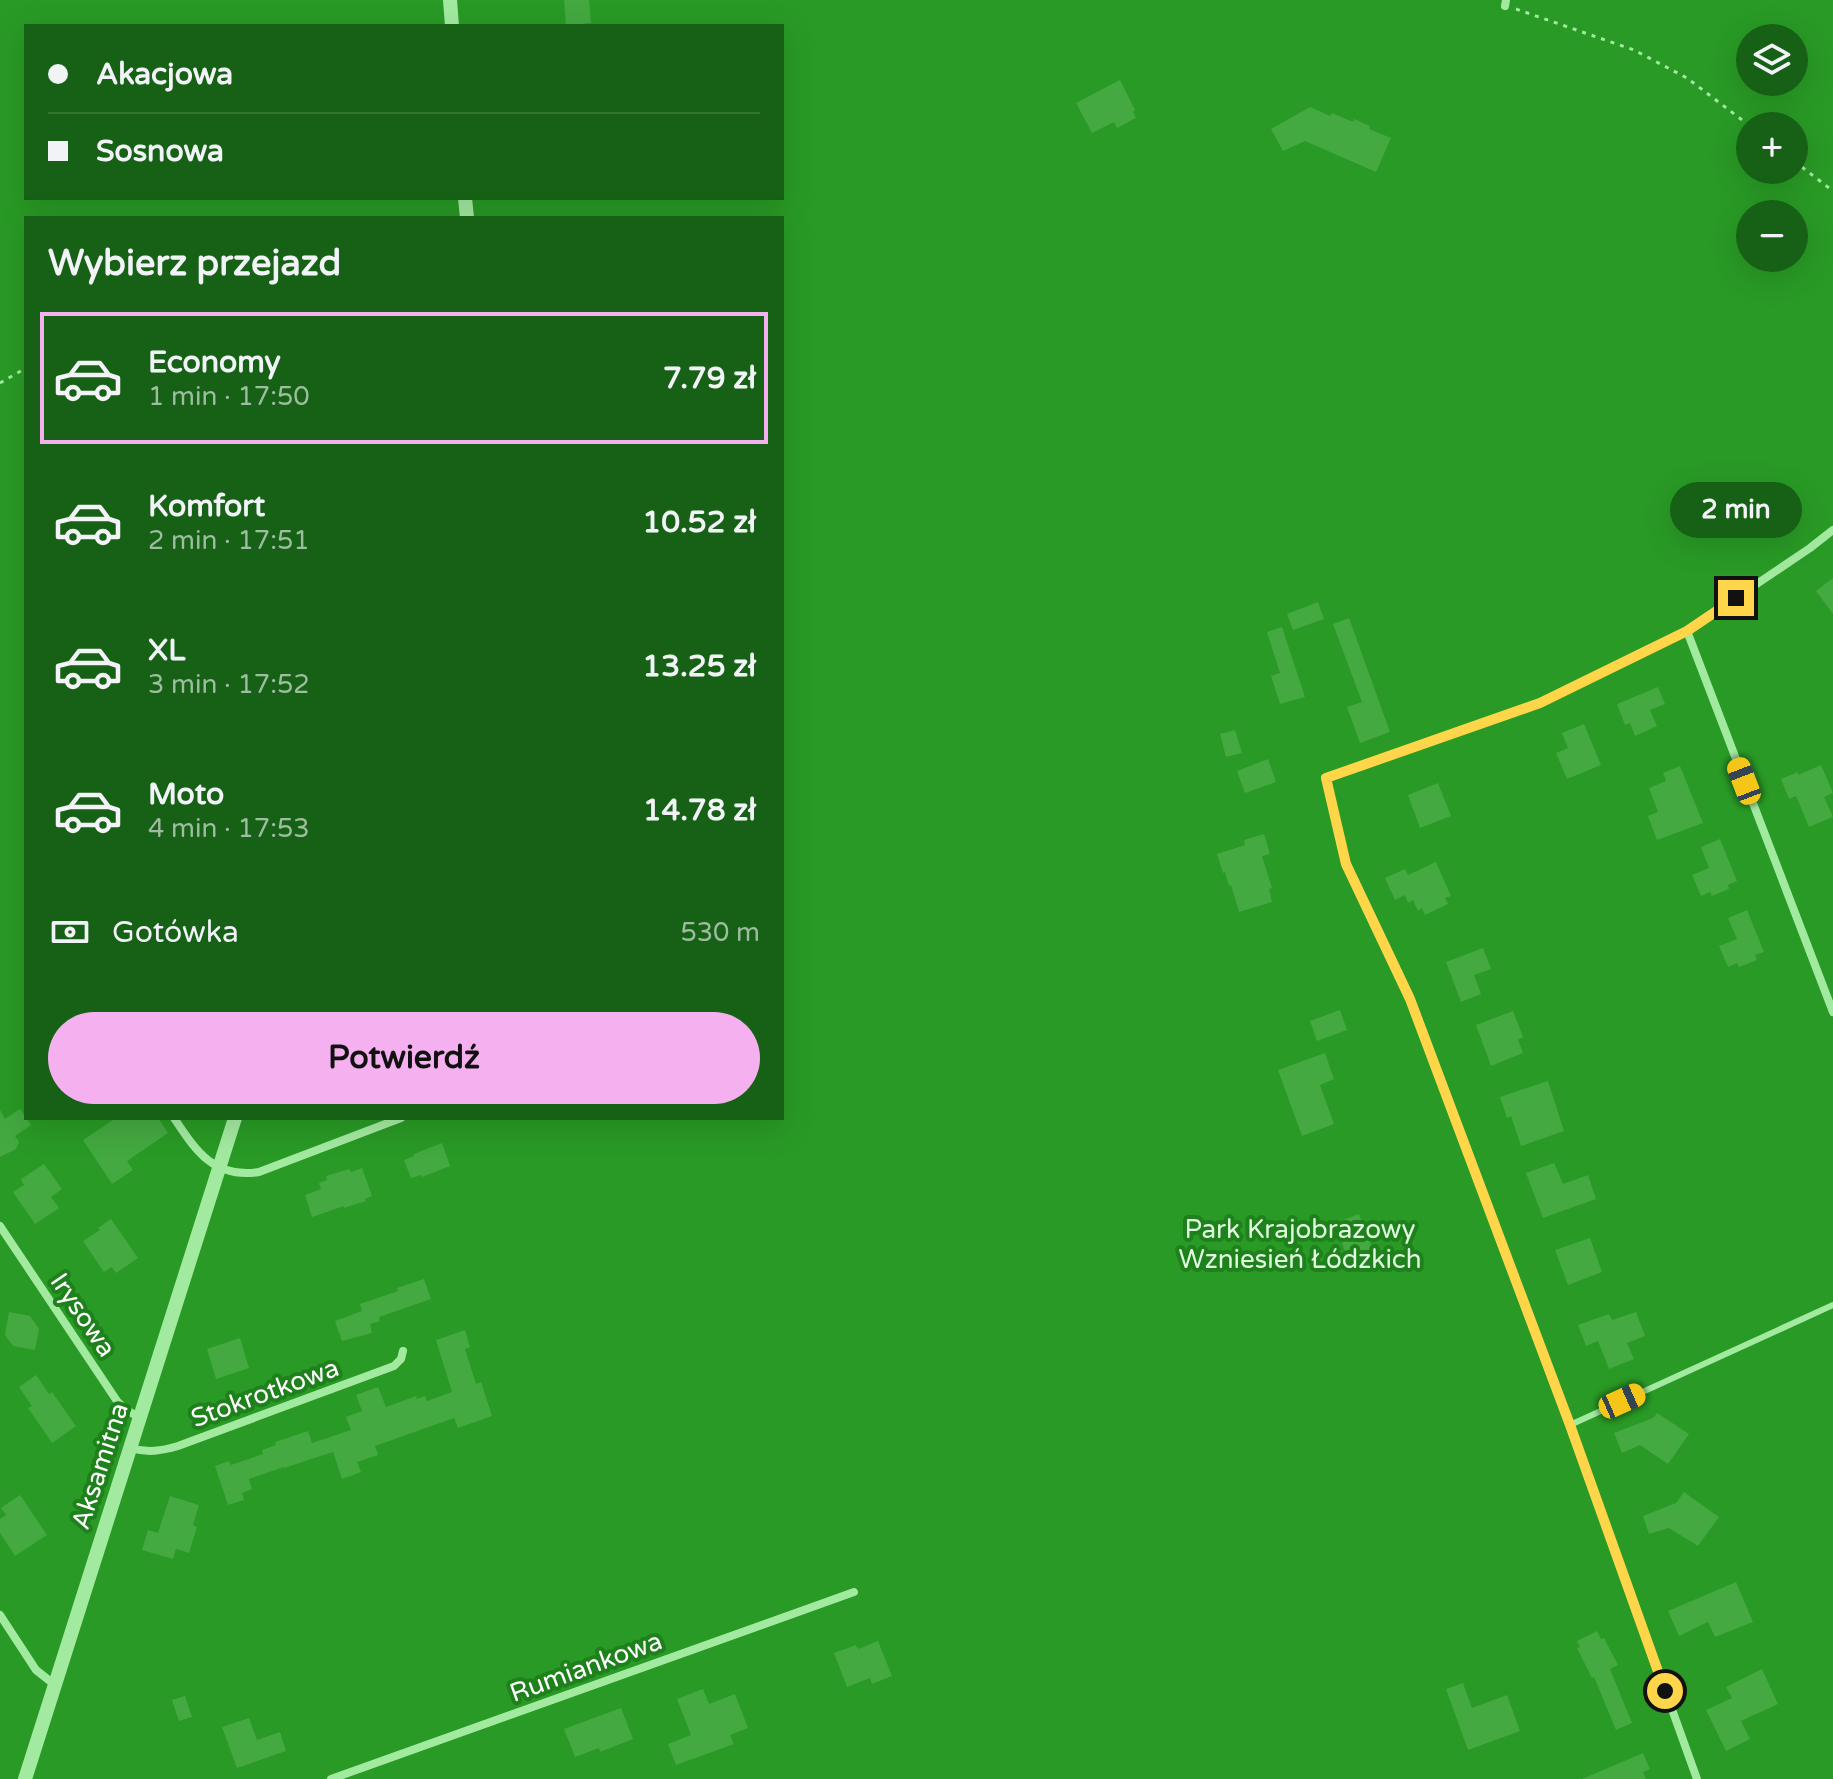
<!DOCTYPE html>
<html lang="pl">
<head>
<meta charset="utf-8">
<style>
  :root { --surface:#166115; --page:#236a22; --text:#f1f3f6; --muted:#9ebca0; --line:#357534; --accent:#f5b0ef }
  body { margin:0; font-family:"Varela Round",sans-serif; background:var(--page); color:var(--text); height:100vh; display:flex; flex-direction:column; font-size:30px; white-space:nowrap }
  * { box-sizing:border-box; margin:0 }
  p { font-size:26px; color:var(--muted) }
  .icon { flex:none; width:44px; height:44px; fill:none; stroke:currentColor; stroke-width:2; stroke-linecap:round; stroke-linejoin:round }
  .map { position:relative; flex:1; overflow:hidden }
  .panel { position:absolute; left:24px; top:216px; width:760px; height:904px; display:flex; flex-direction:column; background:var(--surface); border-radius:0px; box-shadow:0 8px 32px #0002 }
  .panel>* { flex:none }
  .top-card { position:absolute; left:24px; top:24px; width:760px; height:176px; border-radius:0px; box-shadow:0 8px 32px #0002; display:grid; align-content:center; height:176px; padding:0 24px; background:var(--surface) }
  .controls { position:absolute; left:1736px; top:24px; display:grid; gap:16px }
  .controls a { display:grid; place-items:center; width:72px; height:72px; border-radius:50%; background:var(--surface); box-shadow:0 8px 32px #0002; font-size:40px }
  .end { position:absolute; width:36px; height:36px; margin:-18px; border:10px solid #ffd54a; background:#111; box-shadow:0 0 0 4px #111 }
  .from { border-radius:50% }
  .bubble { position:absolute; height:56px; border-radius:28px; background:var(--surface); box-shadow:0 8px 32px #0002; font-size:26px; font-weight:700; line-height:56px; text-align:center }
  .car { position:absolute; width:24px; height:48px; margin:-24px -12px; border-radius:10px; box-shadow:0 0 6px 2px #0007; background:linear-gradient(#f5c518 24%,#345 0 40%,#f5c518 0 76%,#345 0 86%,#f5c518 0) }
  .top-card b { display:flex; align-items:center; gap:28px; height:76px; font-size:30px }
  .top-card b+b { border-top:2px solid var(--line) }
  .top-card i { width:20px; height:20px; background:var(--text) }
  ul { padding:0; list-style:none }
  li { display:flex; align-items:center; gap:24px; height:132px; margin:0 16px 12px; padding:0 8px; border:4px solid transparent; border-radius:0px }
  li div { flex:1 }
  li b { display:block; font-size:30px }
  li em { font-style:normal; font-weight:700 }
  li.selected { border-color:var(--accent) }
  li>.icon { width:72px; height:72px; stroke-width:1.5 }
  h2 { padding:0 24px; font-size:36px; line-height:96px }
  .pay { display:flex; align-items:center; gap:20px; height:88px; padding:0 24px; font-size:30px }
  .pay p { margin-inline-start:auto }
  .cta { display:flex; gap:16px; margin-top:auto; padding:16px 24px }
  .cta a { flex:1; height:92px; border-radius:48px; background:var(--accent); color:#111; font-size:32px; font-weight:700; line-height:92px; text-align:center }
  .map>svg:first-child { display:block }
  .green { fill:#299a25; fill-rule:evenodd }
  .building { fill:#44a940 }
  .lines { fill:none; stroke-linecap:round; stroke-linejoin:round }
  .path { stroke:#a3eaa1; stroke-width:3; stroke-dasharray:4 6; stroke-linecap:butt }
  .service { stroke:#a3eaa1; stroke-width:6 }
  .minor { stroke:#a3eaa1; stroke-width:8 }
  .tertiary { stroke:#a3eaa1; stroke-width:14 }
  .route { stroke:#ffd54a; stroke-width:10 }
  .labels { text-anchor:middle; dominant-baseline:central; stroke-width:8; stroke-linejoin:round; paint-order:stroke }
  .park-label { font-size:26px; fill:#e0fbdf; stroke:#1e811c }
  .street-label { font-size:26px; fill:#fff; stroke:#1e811c }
</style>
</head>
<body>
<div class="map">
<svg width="1833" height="1779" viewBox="0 0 1833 1779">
  <rect width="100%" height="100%" fill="#1e811c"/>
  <path class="green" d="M0,0H1833V1779H0ZM26,26H782V198H26ZM1750,38H1794V82H1750ZM1750,126H1794V170H1750ZM1750,214H1794V258H1750ZM26,218H782V1118H26Z"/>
  <g class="building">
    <path d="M564,0H589L591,23L566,26Z"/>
    <path d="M1120,80L1135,110L1133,112L1136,118L1117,128L1114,122L1092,133L1076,103Z"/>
    <path d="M1310,107L1330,116L1332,113L1353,122L1354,119L1370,126L1369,129L1391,138L1376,172L1305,141L1283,151L1271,129Z"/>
    <path d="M1833,578V614L1816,591Z"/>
    <path d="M1318,602L1324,619L1293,630L1287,614Z"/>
    <path d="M1349,618L1390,732L1360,743L1347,707L1362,702L1333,624Z"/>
    <path d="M1282,627L1305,697L1280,704L1271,676L1280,673L1267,632Z"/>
    <path d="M1658,687L1665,704L1650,710L1657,726L1635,736L1630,723L1625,725L1617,704Z"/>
    <path d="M1584,724L1601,765L1567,779L1556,753L1568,748L1562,733Z"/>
    <path d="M1235,730L1242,753L1226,757L1220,734Z"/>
    <path d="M1268,759L1276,782L1245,793L1237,771Z"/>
    <path d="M1821,765L1833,793L1824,797L1833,817L1809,827L1796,796L1789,799L1781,779L1798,772V775Z"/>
    <path d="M1680,766L1703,823L1657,840L1648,816L1658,812L1649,788L1666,781L1663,773Z"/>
    <path d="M1438,783L1451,816L1420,828L1408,795Z"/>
    <path d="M1264,834L1270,854L1262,856L1272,888L1269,889L1272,902L1239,912L1231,885L1229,886L1225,872L1223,873L1217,854L1245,845L1244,840Z"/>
    <path d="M1720,839L1737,881L1728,885L1729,889L1712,896L1710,892L1701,896L1692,875L1709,868L1701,847Z"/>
    <path d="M1436,862L1451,896L1445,898L1448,904L1425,915L1422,908L1418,911L1413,900L1408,903L1405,895L1395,900L1385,878L1405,869L1408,875Z"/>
    <path d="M1747,910L1764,952L1755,955L1757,960L1739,967L1737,963L1728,967L1719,946L1737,939L1728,918Z"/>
    <path d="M1483,948L1491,969L1474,975L1481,994L1461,1002L1446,962Z"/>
    <path d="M1340,1010L1347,1030L1317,1041L1310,1021Z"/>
    <path d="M1513,1011L1523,1037L1518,1040L1523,1053L1491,1066L1476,1025Z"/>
    <path d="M1325,1053L1334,1079L1320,1085L1334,1124L1302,1136L1278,1070Z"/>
    <path d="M1548,1081L1564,1131L1521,1146L1511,1116L1507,1118L1500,1097Z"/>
    <path d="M20,1109L31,1125L15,1136L19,1142L16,1149L0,1157V1110L5,1119Z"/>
    <path d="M116,1118H158L168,1133L127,1161L133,1170L112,1184L83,1140Z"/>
    <path d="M442,1143L450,1166L422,1177L421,1175L411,1178L404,1160L414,1156V1154Z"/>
    <path d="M1554,1163L1563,1184L1588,1175L1596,1199L1543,1218L1526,1173Z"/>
    <path d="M44,1164L62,1189L51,1197L59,1208L35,1224L13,1192L24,1185L21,1179Z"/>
    <path d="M362,1168L372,1196L365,1199L366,1201L344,1208V1206L312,1217L305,1195L321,1189L319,1183L327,1180L326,1176L349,1169L351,1172Z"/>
    <path d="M1359,1214L1376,1256L1367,1260L1365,1265L1359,1263L1350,1266L1338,1231L1343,1229L1340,1221Z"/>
    <path d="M111,1219L138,1258L116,1273L112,1267L104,1272L83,1241L100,1230L98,1228Z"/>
    <path d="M1590,1238L1602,1272L1568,1285L1555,1250Z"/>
    <path d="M424,1279L431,1299L379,1317L380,1321L370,1324L372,1333L342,1341L335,1321L362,1311L360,1304L398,1291L397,1288Z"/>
    <path d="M9,1312L30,1316L39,1329L35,1350L13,1346L5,1335Z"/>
    <path d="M1636,1312L1645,1336L1627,1343L1634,1359L1609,1369L1598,1341L1586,1346L1578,1325L1609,1314L1612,1320Z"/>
    <path d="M465,1330L470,1347L465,1349L476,1384L481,1382L492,1416L458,1428L454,1418L375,1446L378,1455L357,1462L361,1472L342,1479L333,1452L284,1468V1467L249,1479L252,1489L242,1493L244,1500L228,1505L215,1466L229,1461L231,1465L263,1454L262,1450L276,1445L275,1442L308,1431L312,1443L351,1430L346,1417L362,1411L356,1395L378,1387L386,1407L416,1396L417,1399L425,1396L427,1401L452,1392L436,1340Z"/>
    <path d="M240,1338L249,1368L216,1379L207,1349Z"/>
    <path d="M36,1375L49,1394L52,1392L76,1426L52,1443L28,1408L32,1406L19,1387Z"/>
    <path d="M1657,1413L1689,1434L1668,1464L1640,1445L1622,1453L1614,1433L1653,1418Z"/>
    <path d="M1684,1492L1719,1517L1698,1546L1669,1528L1649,1534L1643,1516L1676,1503Z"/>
    <path d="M20,1495L47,1535L15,1556L0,1533V1519L6,1515L1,1508Z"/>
    <path d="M170,1496L199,1505L193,1525L197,1527L189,1553L176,1549L173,1559L142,1550L148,1530L158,1533Z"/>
    <path d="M1736,1582L1753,1622L1715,1637L1708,1622L1679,1636L1668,1611Z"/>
    <path d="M1597,1631L1601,1639L1604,1638L1618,1665L1610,1669L1632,1723L1616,1730L1594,1677L1592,1678L1577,1648L1580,1647L1577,1641Z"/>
    <path d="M878,1641L892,1676L872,1684L870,1678L847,1687L834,1653L856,1645L858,1649Z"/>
    <path d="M1762,1669L1778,1704L1741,1721L1750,1739L1726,1751L1706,1710L1732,1698L1726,1687Z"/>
    <path d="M1463,1683L1472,1708L1507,1695L1520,1731L1468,1750L1446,1689Z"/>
    <path d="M703,1689L709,1704L735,1694L748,1728L730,1735L734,1744L676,1765L668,1744L691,1735L677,1699Z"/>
    <path d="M185,1696L192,1717L179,1721L172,1700Z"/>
    <path d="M621,1708L633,1739L600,1752L599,1748L575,1757L564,1729Z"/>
    <path d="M249,1718L257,1740L280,1732L286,1751L237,1768L222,1727Z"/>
    <path d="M1643,1753L1650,1769L1643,1772L1646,1779H1582Z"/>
  </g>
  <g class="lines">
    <g class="path">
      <path d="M1516,9L1634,50L1687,78L1750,126"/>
      <path d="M1794,161L1833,191"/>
      <path d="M0,383L26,368"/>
    </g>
    <path class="service" d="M1570,1425L1833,1305"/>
    <g class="minor">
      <path d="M1505,6L1506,0"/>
      <path d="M1687,631L1833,1012"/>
      <path d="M174,1118C196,1151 214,1179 259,1172L401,1118"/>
      <path d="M0,1226L117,1401L125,1409L140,1418"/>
      <path d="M130,1448C148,1453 161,1451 178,1446L394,1366L401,1359L403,1351"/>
      <path d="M0,1615L36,1670L55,1685"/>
      <path d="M331,1779L854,1592"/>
      <path d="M1697,1779L1570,1425L1410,999L1346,864L1326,778L1540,703L1687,631L1810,548L1833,530"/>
    </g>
    <g class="tertiary">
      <path d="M450,0L452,26"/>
      <path d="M465,198L467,218"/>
      <path d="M25,1779L235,1118"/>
    </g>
  </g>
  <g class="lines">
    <path class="route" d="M1665,1691L1570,1425L1410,999L1346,864L1326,778L1540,703L1687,631L1736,598"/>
  </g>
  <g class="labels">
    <g class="park-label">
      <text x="1300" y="1229">Park Krajobrazowy<tspan x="1300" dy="30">Wzniesień Łódzkich</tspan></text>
    </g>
    <g class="street-label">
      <text transform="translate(83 1315) rotate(56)">Irysowa</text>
      <text transform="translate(265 1393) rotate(-20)">Stokrotkowa</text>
      <text transform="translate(100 1466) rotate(-72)">Aksamitna</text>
      <text transform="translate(586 1667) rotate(-20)">Rumiankowa</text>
    </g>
  </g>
</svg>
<div class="controls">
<a><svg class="icon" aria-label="layers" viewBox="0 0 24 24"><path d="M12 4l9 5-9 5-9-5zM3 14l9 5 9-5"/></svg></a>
<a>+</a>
<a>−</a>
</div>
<i class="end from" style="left:1665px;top:1691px"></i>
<i class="end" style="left:1736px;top:598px"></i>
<div class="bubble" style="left:1670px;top:482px;width:132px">2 min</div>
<i class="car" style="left:1744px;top:781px;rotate:339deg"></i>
<i class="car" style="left:1622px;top:1401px;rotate:66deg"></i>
<div class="top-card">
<b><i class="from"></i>Akacjowa</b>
<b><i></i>Sosnowa</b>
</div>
<section class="panel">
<h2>Wybierz przejazd</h2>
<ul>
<li class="selected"><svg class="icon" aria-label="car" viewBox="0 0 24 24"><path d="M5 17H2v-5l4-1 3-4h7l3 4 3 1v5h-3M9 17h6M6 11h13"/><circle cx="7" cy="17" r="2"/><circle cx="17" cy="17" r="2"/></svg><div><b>Economy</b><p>1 min · 17:50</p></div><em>7.79 zł</em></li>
<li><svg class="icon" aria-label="car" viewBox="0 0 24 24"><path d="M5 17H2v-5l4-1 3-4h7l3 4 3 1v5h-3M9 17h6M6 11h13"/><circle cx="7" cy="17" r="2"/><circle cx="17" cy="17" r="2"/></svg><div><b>Komfort</b><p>2 min · 17:51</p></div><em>10.52 zł</em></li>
<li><svg class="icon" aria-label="car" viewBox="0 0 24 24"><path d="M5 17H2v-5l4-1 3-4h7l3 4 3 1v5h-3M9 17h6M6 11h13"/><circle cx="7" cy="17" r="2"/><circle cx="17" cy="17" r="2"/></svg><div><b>XL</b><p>3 min · 17:52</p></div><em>13.25 zł</em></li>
<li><svg class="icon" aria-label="car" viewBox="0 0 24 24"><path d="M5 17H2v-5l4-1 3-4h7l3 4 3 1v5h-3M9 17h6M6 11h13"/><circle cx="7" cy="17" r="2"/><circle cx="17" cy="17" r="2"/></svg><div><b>Moto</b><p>4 min · 17:53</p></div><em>14.78 zł</em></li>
</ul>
<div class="pay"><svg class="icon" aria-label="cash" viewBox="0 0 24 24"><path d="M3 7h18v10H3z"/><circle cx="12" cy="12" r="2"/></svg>Gotówka<p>530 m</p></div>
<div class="cta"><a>Potwierdź</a></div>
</section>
</div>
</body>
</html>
